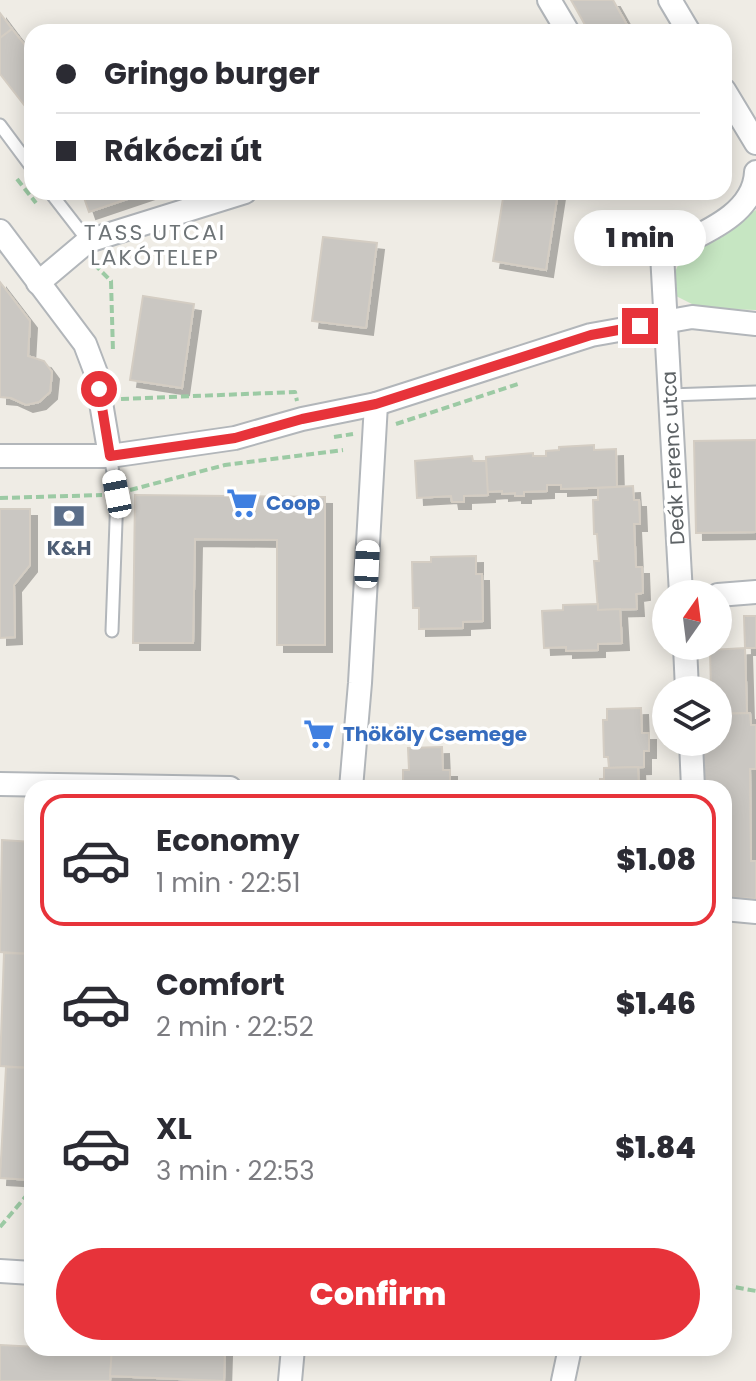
<!DOCTYPE html>
<html lang="en">
<head>
<meta charset="utf-8">
<style>
  :root { --surface:#fff; --page:#f2f2f3; --text:#2b2b33; --muted:#7c7c81; --line:#e1e1e2; --accent:#e7333a }
  body { margin:0; font-family:Poppins,sans-serif; background:var(--page); color:var(--text); height:100vh; display:flex; flex-direction:column; font-size:30px; white-space:nowrap }
  * { box-sizing:border-box; margin:0 }
  p { font-size:26px; color:var(--muted) }
  .icon { flex:none; width:44px; height:44px; fill:none; stroke:currentColor; stroke-width:2; stroke-linecap:round; stroke-linejoin:round }
  .map { position:relative; flex:1; overflow:hidden }
  .side { position:absolute; left:24px; top:780px; width:708px; height:576px; display:flex; flex-direction:column; background:var(--surface); border-radius:24px; box-shadow:0 4px 20px #0003 }
  .side>* { flex:none }
  .top-card { position:absolute; left:24px; top:24px; width:708px; height:176px; border-radius:24px; box-shadow:0 4px 20px #0003; display:grid; align-content:center; height:176px; padding:0 32px; background:var(--surface) }
  .needle { width:52px; rotate:14deg }
  .buttons { position:absolute; left:652px; top:580px; display:grid; gap:16px }
  .buttons a { display:grid; place-items:center; width:80px; height:80px; border-radius:50%; background:var(--surface); box-shadow:0 4px 20px #0003; font-size:40px }
  .end { position:absolute; width:36px; height:36px; margin:-18px; border:10px solid #e7333a; background:#fff; box-shadow:0 0 0 4px #fff }
  .from { border-radius:50% }
  .bubble { position:absolute; height:56px; border-radius:28px; background:var(--surface); box-shadow:0 4px 20px #0003; font-size:26px; font-weight:800; line-height:56px; text-align:center }
  .car { position:absolute; width:24px; height:48px; margin:-24px -12px; border-radius:10px; box-shadow:0 0 6px 2px #0007; background:linear-gradient(#fff 24%,#345 0 40%,#fff 0 76%,#345 0 86%,#fff 0) }
  .top-card b { display:flex; align-items:center; gap:28px; height:76px; font-size:30px }
  .top-card b+b { border-top:2px solid var(--line) }
  .top-card i { width:20px; height:20px; background:var(--text) }
  ul { padding:14px 0 0; list-style:none }
  li { display:flex; align-items:center; gap:24px; height:132px; margin:0 16px 12px; padding:0 16px; border:4px solid transparent; border-radius:24px }
  li div { flex:1 }
  li b { display:block; font-size:30px }
  li em { font-style:normal; font-weight:800 }
  li.active { border-color:var(--accent) }
  li>.icon { width:72px; height:72px; stroke-width:1.5 }
  .cta { display:flex; gap:16px; margin-top:auto; padding:16px 32px }
  .cta a { flex:1; height:92px; border-radius:48px; background:var(--accent); color:#fff; font-size:32px; font-weight:800; line-height:92px; text-align:center }
  .map>svg:first-child { display:block }
  .green { fill:#c6e6c2 }
  .building { fill:#cac7c2; stroke:#d4cdc3; stroke-width:2; filter:url(#shadow) }
  .lines { fill:none; stroke-linecap:round; stroke-linejoin:round }
  .lane-casing { stroke:#b2b6ba; stroke-width:15 }
  .street-casing { stroke:#b2b6ba; stroke-width:26 }
  .path { stroke:#9ccaa4; stroke-width:4; stroke-dasharray:8 4; stroke-linecap:butt }
  .lane { stroke:#fff; stroke-width:11 }
  .street { stroke:#fff; stroke-width:22 }
  .route { stroke:#e7333a; stroke-width:10 }
  .labels { text-anchor:middle; dominant-baseline:central; stroke-width:7; stroke-linejoin:round; paint-order:stroke }
  .street-label { font-size:20px; fill:#5d6265; stroke:#fff }
  .shop-label { font-size:20px; font-weight:bold; fill:#366cbe; stroke:#fff; text-anchor:start }
  .service-label { font-size:20px; font-weight:bold; fill:#4e5e75; stroke:#fff }
  .neighbourhood-label { font-size:22px; letter-spacing:2px; fill:#6e7477; stroke:#fff }
</style>
</head>
<body>
<div class="map">
<svg width="756" height="1381" viewBox="0 0 756 1381">
  <defs>
    <filter id="shadow"><feDropShadow dx="7" dy="7" stdDeviation="0" flood-color="#0004"/></filter>
  </defs>
  <rect width="100%" height="100%" fill="#efece5"/>
  <path class="green" d="M756,210V310L700,308L676,296L674,274L683,255Z"/>
  <g class="building">
    <path d="M571,0H613L631,32H589Z"/>
    <path d="M0,13L12,29L0,38Z"/>
    <path d="M12,29L32,54V115L0,74V38Z"/>
    <path d="M82,192H148L89,212Z"/>
    <path d="M504,192H558L546,270L493,261Z"/>
    <path d="M323,237L377,243L366,328L312,321Z"/>
    <path d="M0,282L30,321L28,356L44,361L52,372L50,392L39,402L26,405L11,398L0,397Z"/>
    <path d="M143,296L194,304L182,388L130,380Z"/>
    <path d="M756,440V532L696,533L694,441Z"/>
    <path d="M594,445V450L616,449L617,487L561,489V485H547V491L524,492V496H515V493L502,494V491L487,492L486,457L533,453V456H546V451L559,450V447Z"/>
    <path d="M472,456L473,461H486L488,495L464,496V502H452L451,496L417,498L415,461Z"/>
    <path d="M633,486L634,500H639L640,524H634L636,567H642L643,593L636,594L637,609L598,610L594,561H599L597,534H594L593,500H598V488Z"/>
    <path d="M135,495L325,497V645H277V540L195,539L193,643H133Z"/>
    <path d="M0,509H30V565L14,585L15,637L0,638Z"/>
    <path d="M476,556V574H482L483,621L463,622V628L419,629V608H413L412,562H431V557Z"/>
    <path d="M598,604V610L620,609L622,643L598,644V650L566,651V647L544,648L542,611L563,610V605Z"/>
    <path d="M744,616H756V648H745Z"/>
    <path d="M745,648L747,713L718,714V690H711L710,650Z"/>
    <path d="M641,708L642,733H649V751H644V767L609,768L608,757H604L603,720H607V709Z"/>
    <path d="M750,713L751,725H756V769H750L751,861H756V899L724,897V788H704L703,742H718V714Z"/>
    <path d="M442,747L443,770H450V788H403V770H409L408,748Z"/>
    <path d="M638,767L639,788H600V779H604V768Z"/>
    <path d="M2,840L32,842L30,954L0,952Z"/>
    <path d="M4,953L32,954V1068L0,1066Z"/>
    <path d="M6,1067L32,1068V1180L0,1178Z"/>
    <path d="M0,1345L112,1351L110,1381H0Z"/>
    <path d="M112,1348L225,1349L224,1381L110,1376Z"/>
  </g>
  <g class="lines">
    <defs>
      <g id="lane">
        <path d="M0,125L32,168"/>
        <path d="M50,192L88,241"/>
        <path d="M669,395L756,392"/>
        <path d="M110,456L117,494L112,631"/>
      </g>
      <g id="street">
        <path d="M549,0L568,32"/>
        <path d="M670,0L689,32"/>
        <path d="M724,90L756,143"/>
        <path d="M0,231L85,344L96,373L110,456"/>
        <path d="M38,283L88,241L245,192"/>
        <path d="M0,456H110L235,438L302,419L376,404L591,335L692,317L756,324"/>
        <path d="M681,594L662,254C697,235 754,217 756,172"/>
        <path d="M718,595L756,592"/>
        <path d="M685,646L687,690"/>
        <path d="M691,742L693,788"/>
        <path d="M0,784L230,788"/>
        <path d="M351,788L360,683L376,404"/>
        <path d="M724,909L756,912"/>
        <path d="M0,1271L32,1273"/>
        <path d="M290,1381L293,1348"/>
        <path d="M563,1381L570,1348"/>
      </g>
    </defs>
    <use href="#lane" class="lane-casing"/>
    <use href="#street" class="street-casing"/>
    <g class="path">
      <path d="M17,179L36,203"/>
      <path d="M94,264L111,281L113,352"/>
      <path d="M121,399L295,392L297,401"/>
      <path d="M396,424L521,383"/>
      <path d="M334,437L353,434"/>
      <path d="M130,490L225,465L343,450"/>
      <path d="M0,498L102,495"/>
      <path d="M0,1227L32,1189"/>
      <path d="M724,1285L756,1291"/>
    </g>
    <use href="#lane" class="lane"/>
    <use href="#street" class="street"/>
  </g>
  <g class="lines">
    <path class="route" d="M99,389L110,456L235,438L302,419L376,404L591,335L640,326"/>
  </g>
  <defs>
    <symbol id="supermarket-bare" viewBox="-9 -9 18 18"><path d="M-6-5.5h2.5l.6 2H6L4.5 2H-2.5L-4.4-4H-6ZM-1.5 3.2a1.3 1.3 0 1 0 .1 0ZM3 3.2a1.3 1.3 0 1 0 .1 0Z" fill="#3f7fe0" stroke="#fff" stroke-width="2.5" paint-order="stroke"/></symbol>
    <symbol id="bank-bare" viewBox="-9 -9 18 18"><path d="M-6-4H6V4H-6ZM0-2.3a2.3 2.3 0 1 0 0 4.6a2.3 2.3 0 1 0 0-4.6Z" fill="#5c6f8a" stroke="#fff" stroke-width="2.5" paint-order="stroke"/></symbol>
  </defs>
  <g fill-rule="evenodd">
    <use href="#supermarket-bare" x="220" y="481" width="44" height="44"/>
    <use href="#bank-bare" x="47" y="494" width="44" height="44"/>
    <use href="#supermarket-bare" x="297" y="712" width="44" height="44"/>
  </g>
  <g class="labels">
    <g class="street-label">
      <text transform="translate(673 458) rotate(-93)">Deák Ferenc utca</text>
    </g>
    <g class="shop-label">
      <text x="266" y="503">Coop</text>
      <text x="343" y="734">Thököly Csemege</text>
    </g>
    <g class="service-label">
      <text x="69" y="548">K&amp;H</text>
    </g>
    <g class="neighbourhood-label">
      <text x="155" y="232">TASS UTCAI<tspan x="155" dy="25">LAKÓTELEP</tspan></text>
    </g>
  </g>
</svg>
<div class="buttons">
<a><svg class="needle" viewBox="-14 -14 28 28"><path d="M0-13l5 13h-10z" fill="#e53935"/><path d="M0 13l5-13h-10z" fill="#7c7c81"/></svg></a>
<a><svg class="icon" aria-label="layers" viewBox="0 0 24 24"><path d="M12 4l9 5-9 5-9-5zM3 14l9 5 9-5"/></svg></a>
</div>
<i class="end from" style="left:99px;top:389px"></i>
<i class="end" style="left:640px;top:326px"></i>
<div class="bubble" style="left:574px;top:210px;width:132px">1 min</div>
<i class="car" style="left:117px;top:494px;rotate:349deg"></i>
<i class="car" style="left:367px;top:564px;rotate:3deg"></i>
<div class="top-card">
<b><i class="from"></i>Gringo burger</b>
<b><i></i>Rákóczi út</b>
</div>
<section class="side">
<ul>
<li class="active"><svg class="icon" aria-label="car" viewBox="0 0 24 24"><path d="M5 17H2v-5l4-1 3-4h7l3 4 3 1v5h-3M9 17h6M6 11h13"/><circle cx="7" cy="17" r="2"/><circle cx="17" cy="17" r="2"/></svg><div><b>Economy</b><p>1 min · 22:51</p></div><em>$1.08</em></li>
<li><svg class="icon" aria-label="car" viewBox="0 0 24 24"><path d="M5 17H2v-5l4-1 3-4h7l3 4 3 1v5h-3M9 17h6M6 11h13"/><circle cx="7" cy="17" r="2"/><circle cx="17" cy="17" r="2"/></svg><div><b>Comfort</b><p>2 min · 22:52</p></div><em>$1.46</em></li>
<li><svg class="icon" aria-label="car" viewBox="0 0 24 24"><path d="M5 17H2v-5l4-1 3-4h7l3 4 3 1v5h-3M9 17h6M6 11h13"/><circle cx="7" cy="17" r="2"/><circle cx="17" cy="17" r="2"/></svg><div><b>XL</b><p>3 min · 22:53</p></div><em>$1.84</em></li>
</ul>
<div class="cta"><a>Confirm</a></div>
</section>
</div>
</body>
</html>
